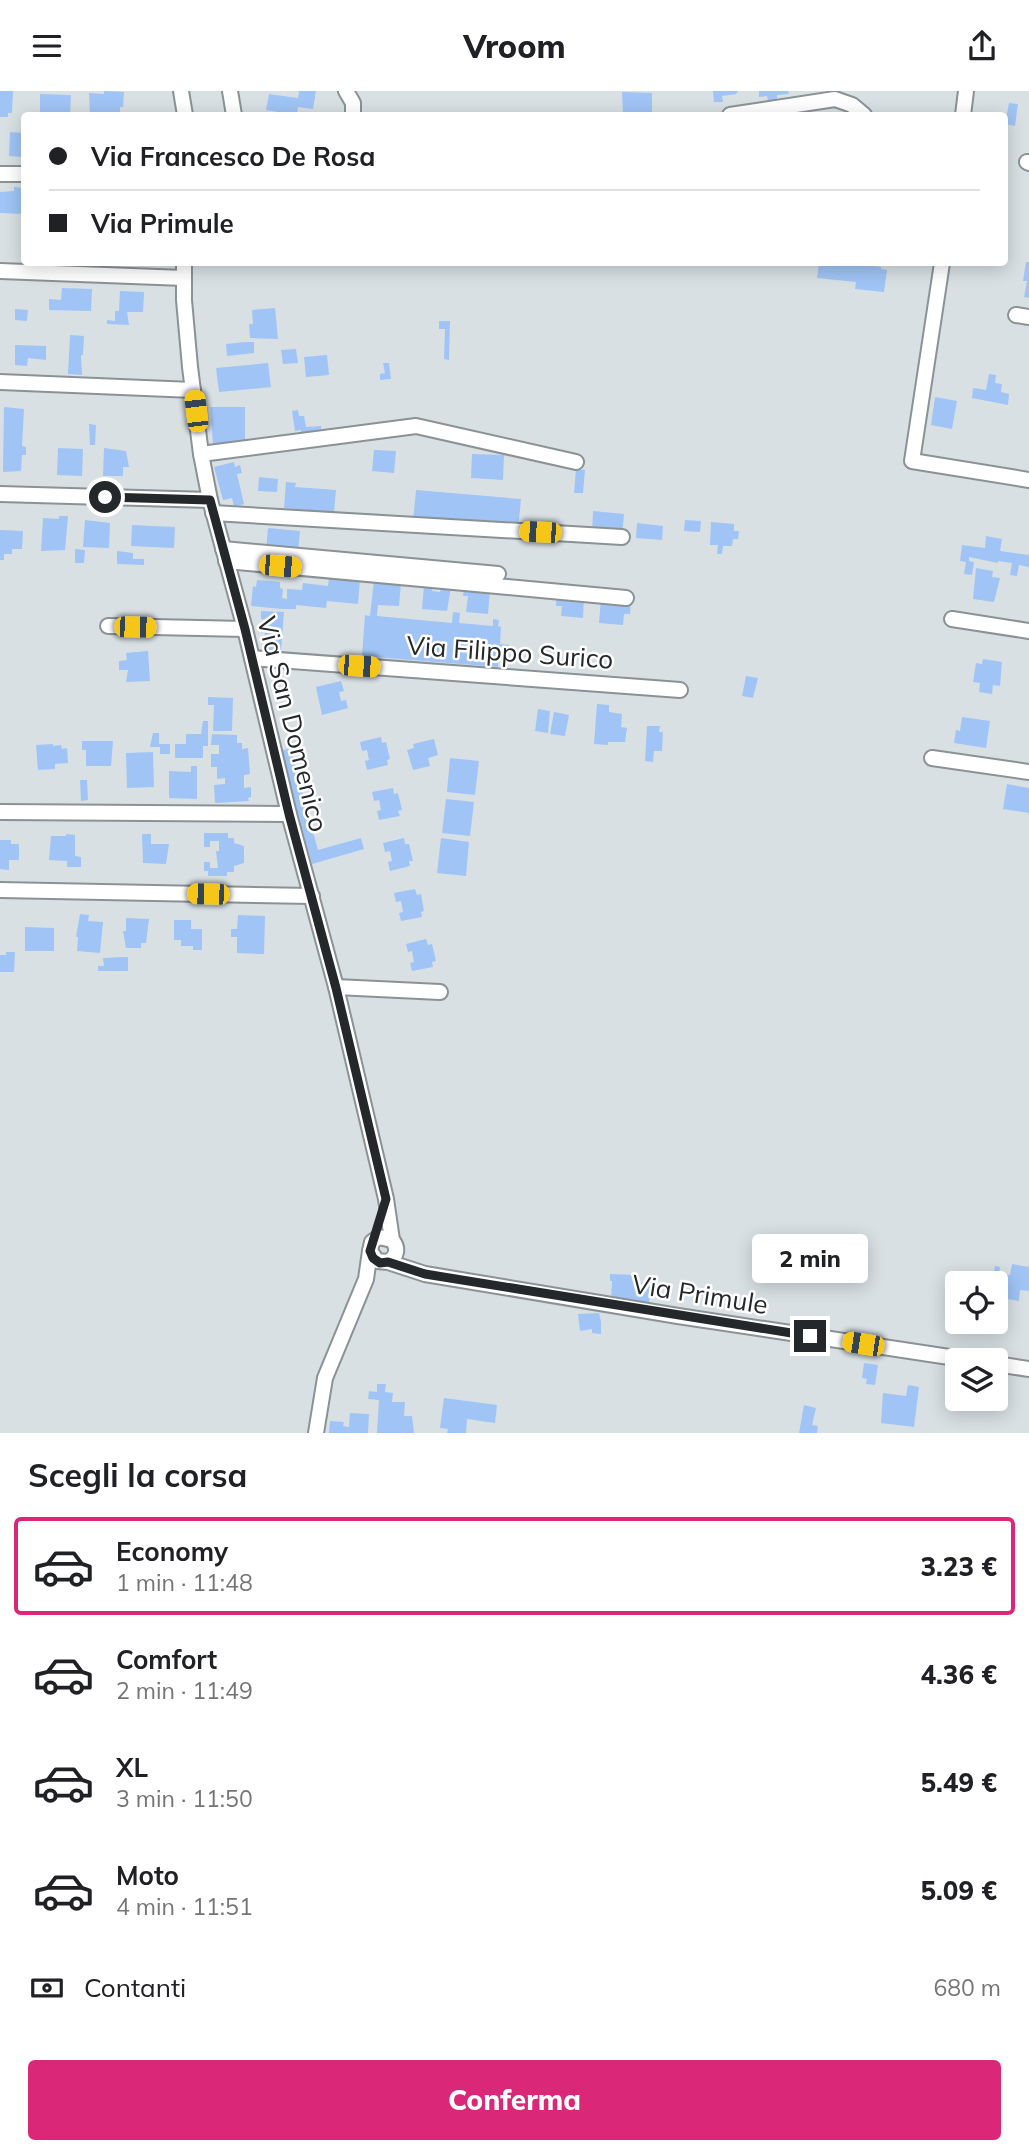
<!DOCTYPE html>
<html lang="it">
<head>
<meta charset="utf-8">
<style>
  :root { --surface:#fff; --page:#f2f2f2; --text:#202124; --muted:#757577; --line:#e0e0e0; --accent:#db2777 }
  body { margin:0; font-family:Mulish,sans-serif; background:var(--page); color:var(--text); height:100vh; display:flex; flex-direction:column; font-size:26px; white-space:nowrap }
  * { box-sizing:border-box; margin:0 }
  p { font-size:23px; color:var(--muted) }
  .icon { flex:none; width:38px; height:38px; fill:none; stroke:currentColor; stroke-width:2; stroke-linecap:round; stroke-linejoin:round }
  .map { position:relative; height:1342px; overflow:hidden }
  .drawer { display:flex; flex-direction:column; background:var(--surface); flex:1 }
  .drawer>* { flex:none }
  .top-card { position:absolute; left:21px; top:21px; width:987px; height:154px; border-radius:7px; box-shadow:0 4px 18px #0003; display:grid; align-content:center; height:154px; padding:0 28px; background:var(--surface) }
  .buttons { position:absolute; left:945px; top:1180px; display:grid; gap:14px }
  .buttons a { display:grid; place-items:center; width:63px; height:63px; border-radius:7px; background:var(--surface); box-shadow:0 4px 18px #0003; font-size:35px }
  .end { position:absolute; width:32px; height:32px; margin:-16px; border:9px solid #25282a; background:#fff; box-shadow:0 0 0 4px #fff }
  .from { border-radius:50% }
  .bubble { position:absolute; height:49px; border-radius:7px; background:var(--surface); box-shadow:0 4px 18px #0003; font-size:23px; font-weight:800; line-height:49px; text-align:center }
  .car { position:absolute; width:21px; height:42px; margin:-21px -10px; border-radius:9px; box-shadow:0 0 5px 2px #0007; background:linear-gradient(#f5c518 24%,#345 0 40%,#f5c518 0 76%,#345 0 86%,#f5c518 0) }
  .top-card b { display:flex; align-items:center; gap:24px; height:66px; font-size:26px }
  .top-card b+b { border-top:2px solid var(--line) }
  .top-card i { width:18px; height:18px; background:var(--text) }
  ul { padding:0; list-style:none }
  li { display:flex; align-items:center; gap:21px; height:98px; margin:0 14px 10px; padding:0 14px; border:4px solid transparent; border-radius:7px }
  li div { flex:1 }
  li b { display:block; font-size:26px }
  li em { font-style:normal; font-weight:800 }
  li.on { border-color:var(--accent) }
  li>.icon { width:63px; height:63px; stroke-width:1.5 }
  h2 { padding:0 28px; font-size:32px; line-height:84px }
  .pay { display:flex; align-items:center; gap:18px; height:77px; padding:0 28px; font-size:26px }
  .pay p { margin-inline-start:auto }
  .primary-button { display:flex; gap:14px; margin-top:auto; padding:14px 28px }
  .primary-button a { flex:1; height:80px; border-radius:7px; background:var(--accent); color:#fff; font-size:28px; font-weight:800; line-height:80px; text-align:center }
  header { display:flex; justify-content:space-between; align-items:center; height:91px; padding:0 28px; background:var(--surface); font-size:32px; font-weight:800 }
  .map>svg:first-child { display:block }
  .building { fill:#a0c4f5 }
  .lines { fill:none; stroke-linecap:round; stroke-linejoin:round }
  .minor-casing { stroke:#8a9295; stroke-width:18 }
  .minor { stroke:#fff; stroke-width:14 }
  .route { stroke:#25282a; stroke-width:9 }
  .labels { text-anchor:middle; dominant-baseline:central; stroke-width:5; stroke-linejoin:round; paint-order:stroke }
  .street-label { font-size:26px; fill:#25282a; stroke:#fff }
</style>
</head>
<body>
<header><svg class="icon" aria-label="menu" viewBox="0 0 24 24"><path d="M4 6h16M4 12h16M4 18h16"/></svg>Vroom<svg class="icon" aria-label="share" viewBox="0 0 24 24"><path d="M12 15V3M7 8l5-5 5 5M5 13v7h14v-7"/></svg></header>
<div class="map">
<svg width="1029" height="1342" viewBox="0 0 1029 1342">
  <rect width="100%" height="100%" fill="#d8e0e4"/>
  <g class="building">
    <path d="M0,0H13L12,22H8V26H0Z"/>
    <path d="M104,0L124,1L123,16H120V24H90L89,2L104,3Z"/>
    <path d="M299,0H316L313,18L298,16L297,24L266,19L269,3L298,7Z"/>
    <path d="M713,0H738L736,3L722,5L723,11H714Z"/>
    <path d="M759,0H788L789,3L777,4V10H768L767,5L759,6Z"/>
    <path d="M622,1L652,2V21L623,24Z"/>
    <path d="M40,3L71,4L70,24L40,22Z"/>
    <path d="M1009,12L1018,13L1015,35L1005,33Z"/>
    <path d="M10,41L24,42V66L9,65Z"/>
    <path d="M14,96L24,97V123L0,122V101L14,100Z"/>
    <path d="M1026,171H1029V207L1024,206L1027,190H1023Z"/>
    <path d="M819,172H849L881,176V178L887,179L884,201L855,198L856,191L817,187Z"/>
    <path d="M62,197L92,198L91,220L49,219V208L61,209Z"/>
    <path d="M120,200L144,201L143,221H127L129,234L107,233V229L115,230V220H119Z"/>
    <path d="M275,217L278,248L250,247L249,233H253L252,219Z"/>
    <path d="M15,218L28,219L27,230L15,229Z"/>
    <path d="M439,230H450L449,269L444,268L445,238H439Z"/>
    <path d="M70,244L84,245L83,264H81L82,284L68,283Z"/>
    <path d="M244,251H254V262L227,265L226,253Z"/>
    <path d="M15,254L46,255V269L28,267L27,275L15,274Z"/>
    <path d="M296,258L298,272L283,273L281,259Z"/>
    <path d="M327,264L329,284L306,286L304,266Z"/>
    <path d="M268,272L271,296L219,301L216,277Z"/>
    <path d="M383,272H389L391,288L380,289V283L385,282Z"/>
    <path d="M989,283L996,284L995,292L1002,293L1001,301L1009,303L1008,314L972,307L973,297L986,299Z"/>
    <path d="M935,306L957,310L952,338L931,334Z"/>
    <path d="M4,316L24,318L22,355L26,356V364H22L21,380L3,381Z"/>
    <path d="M210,316H245V350L213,353Z"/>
    <path d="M298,319L299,325H304L306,336L321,335V342L301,344V339L295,340L292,320Z"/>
    <path d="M89,333L96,334L95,354H90Z"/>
    <path d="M58,357L83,358L82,385L57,384Z"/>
    <path d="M104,357L126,360L129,376H123V385H103Z"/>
    <path d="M374,359L396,360L394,382L372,380Z"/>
    <path d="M472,363L504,364L503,389L471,387Z"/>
    <path d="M234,371L235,376L240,374L242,382L237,383L244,413L234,416L232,407L223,409L214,376Z"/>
    <path d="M576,378L585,379L583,402H574Z"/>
    <path d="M259,386L278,388L277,401L258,400Z"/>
    <path d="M286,391L296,392L295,396L336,399L334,421L284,417Z"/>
    <path d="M416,399L521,408L518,439L413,430Z"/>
    <path d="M593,420L624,423L622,446L592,444Z"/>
    <path d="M59,425H68L65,459L41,460L43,427L59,428Z"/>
    <path d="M85,429L110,432L109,457L83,456Z"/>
    <path d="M685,429L701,430L700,441L684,440Z"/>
    <path d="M711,431L734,433V440H739L738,448H733L732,455H723L722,463H717L718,454H710Z"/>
    <path d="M637,432L663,435L662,449L636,447Z"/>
    <path d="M132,434L175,436L174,457L131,455Z"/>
    <path d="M268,437L300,440L298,461L266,459Z"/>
    <path d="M0,439L23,440L22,458H12V463H4V469H0Z"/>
    <path d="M986,445L1002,448L1000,460L1029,464V476L1019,474L1017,485L1010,484L1012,472L998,470V472L969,466V470L974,471L972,484L964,483L966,471L960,470L962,454L985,457Z"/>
    <path d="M75,458L85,459L84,472H75Z"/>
    <path d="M117,460L133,462V468H144V474L117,473Z"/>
    <path d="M976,477L993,480L992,486L1000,487L994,511L973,508Z"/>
    <path d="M329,486L360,488L358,513L327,510L326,517L296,514V518H282L251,515L253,495L256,496L257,489L280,491V497L283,498L282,507L287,508V498L302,499L303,492L328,495Z"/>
    <path d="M374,489L401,492L399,515L378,514L377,525L452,532L453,521L460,522L459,532L493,535V528L499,529L498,535L501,536L500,553L509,554L508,563L499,562L498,576L362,565L365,524L370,525Z"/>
    <path d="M424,494H433L432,500L440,501L441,495L451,496L447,520L422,518Z"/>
    <path d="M464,496L490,498L488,523L466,521L468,505H463Z"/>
    <path d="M557,504L584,506L583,527L561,525L562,515H556Z"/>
    <path d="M601,508L631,509L630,523H624L623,534L599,532Z"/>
    <path d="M261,520L284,521L281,561L263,559L266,529L261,528Z"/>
    <path d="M148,560L150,590L126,591L128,579H119V570L127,569L126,562Z"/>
    <path d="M983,568L1002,571L1000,595L993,594L992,603L979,601L980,592L973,591L976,572L982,573Z"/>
    <path d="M746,585L758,587L753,607L742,605Z"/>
    <path d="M341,590L344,600L339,601L341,610L346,609L348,617L322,624L316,596Z"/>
    <path d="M208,606L233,607L232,640H213L214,614H208Z"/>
    <path d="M597,613L609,614V621L622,623L621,636L627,637L625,651H608V654L594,653Z"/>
    <path d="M538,618L550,620L548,642L535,640Z"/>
    <path d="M554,621L569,624L565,645L550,643Z"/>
    <path d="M962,626L990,630L986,657L954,652L956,639L960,640Z"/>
    <path d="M203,630H208V655H203V667H175V653H186V643H201Z"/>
    <path d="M647,635H660L659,641H663L662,660H654L653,671L645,670Z"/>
    <path d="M153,642H159V653H170V663H160V656H150Z"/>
    <path d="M212,643L237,644V652H242V658L248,657L250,683L244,684V697L251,696V706L248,707L249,710L215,712L214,694L225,693V687L217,688V676H211V663H219V654H211Z"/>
    <path d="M381,646L382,652L386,651L390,668L387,669L388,674L367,679L365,670L369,669L367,659L362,660L360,651Z"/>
    <path d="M434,648L438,664L428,667L430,675L413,679L407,659L414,657L413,653Z"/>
    <path d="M82,650H113L111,675H86V659H82Z"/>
    <path d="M53,653V655L61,654L62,658L67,657L68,672L55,673V678L38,679L36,654Z"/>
    <path d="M290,657L318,759L361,747L364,758L312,773L281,660Z"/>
    <path d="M153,661L154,696L127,697L126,662Z"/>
    <path d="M450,667L479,670L475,704L447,701Z"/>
    <path d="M191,675H197V708L169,707V680L191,681Z"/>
    <path d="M80,689H87L88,709L81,710Z"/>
    <path d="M1007,693L1029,697V722L1003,718Z"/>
    <path d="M393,697L394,703L398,702L402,719L398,720L400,725L379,729L377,720L381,719L379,709L374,710L372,701Z"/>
    <path d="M446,708L474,711L470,745L442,742Z"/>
    <path d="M204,742H228V747H234V752L244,755V772L234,775V781H227V785H208V780H204V771H210V777H218L216,760H219V750H210V756H204Z"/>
    <path d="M66,743L75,744V765L81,766V776H67V770L49,769L51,745H66Z"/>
    <path d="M142,743H151V753H169L166,773L143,772Z"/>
    <path d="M404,747L405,753H409L413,770H409L410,775L390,780L388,771L392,770L390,760L385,761L383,752Z"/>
    <path d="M441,747L469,751L466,785L437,782Z"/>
    <path d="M0,749H11V753H19V769H9V779L0,778Z"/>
    <path d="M415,798L417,804L421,803L424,820L421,821L422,826L401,830L399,822L403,821L401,810L396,811L394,802Z"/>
    <path d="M80,823L89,824L88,830L103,831L100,862L77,860L78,846H76Z"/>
    <path d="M238,824L265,825L264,863L237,862V846H231V838H237Z"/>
    <path d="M126,827L149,828L146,852H141V857H126L123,840H126Z"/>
    <path d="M174,829H191V838H202V859H193V855H181V849H174Z"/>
    <path d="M25,836L54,837V860H25Z"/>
    <path d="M426,848L428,854L432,853L436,870L432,871L433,876L412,880L410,872L414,871L412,860L408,861L406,853Z"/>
    <path d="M6,861H15L14,881H0V864H6Z"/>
    <path d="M122,866H128V880H98V875H104L103,867Z"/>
    <path d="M1012,1173L1029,1176V1200L1020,1199L1019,1210L1001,1207L1000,1210L996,1209V1192H992L995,1175L1000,1176L999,1183L1010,1184Z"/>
    <path d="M610,1183L638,1184L639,1192L651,1190L649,1212L611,1209L612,1190H610Z"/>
    <path d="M599,1222L601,1231V1243L592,1242V1238L580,1240L578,1223Z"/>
    <path d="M864,1272L878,1274L875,1294L866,1293L867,1288L862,1287Z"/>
    <path d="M377,1293H386L385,1301L393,1302L392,1311H405L404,1325H412L414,1342H377L379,1309L368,1308L369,1300L377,1301Z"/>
    <path d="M908,1294L919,1296L914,1336L881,1332L883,1302L906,1305Z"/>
    <path d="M444,1307L497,1314L495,1332L467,1328L466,1342H447L448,1338L440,1337Z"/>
    <path d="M804,1314L816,1317L812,1334L818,1335L817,1342H799Z"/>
    <path d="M350,1322L369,1323L368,1342H329L330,1330L344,1331L343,1335L349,1336Z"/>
  </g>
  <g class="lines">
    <defs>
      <g id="minor">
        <path d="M181,0L185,24"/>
        <path d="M230,0L234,24"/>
        <path d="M346,0L353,12V24"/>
        <path d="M730,24L835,8L852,14L864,24"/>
        <path d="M963,24L966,0"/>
        <path d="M1027,71L1029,72"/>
        <path d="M0,83H24"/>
        <path d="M184,172V209L190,276L201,363L210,409L245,538L289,723L336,896L386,1108L392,1149"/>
        <path d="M942,172L912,370L1029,389"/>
        <path d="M0,180L184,187"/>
        <path d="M1016,224L1029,226"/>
        <path d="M0,291L193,299"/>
        <path d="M201,363L416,335L576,371"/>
        <path d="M0,403L210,409"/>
        <path d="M213,422L622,446"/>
        <path d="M223,458L498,483"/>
        <path d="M226,470L626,507"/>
        <path d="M952,528L1029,540"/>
        <path d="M108,535L245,538"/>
        <path d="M252,567L680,599"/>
        <path d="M932,667L1029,681"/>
        <path d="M0,721L289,723"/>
        <path d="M0,799L312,805"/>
        <path d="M336,896L440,901"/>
        <path d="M388,1171C397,1166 399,1157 392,1149L379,1146L372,1151L370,1160L377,1170L388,1171L425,1183L678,1225L969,1269"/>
        <path d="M996,1273L1029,1278"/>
        <path d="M316,1342L325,1287L366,1188L370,1160"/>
      </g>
    </defs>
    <use href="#minor" class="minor-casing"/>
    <use href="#minor" class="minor"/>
  </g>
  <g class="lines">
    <path class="route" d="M105,406L210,409L245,538L289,723L336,897L386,1108L370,1160L373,1167L380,1172L388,1171L425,1183L810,1245"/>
  </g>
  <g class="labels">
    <g class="street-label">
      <text transform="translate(510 561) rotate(4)">Via Filippo Surico</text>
      <text transform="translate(293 633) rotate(76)">Via San Domenico</text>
      <text transform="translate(700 1203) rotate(9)">Via Primule</text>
    </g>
  </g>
</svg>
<div class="buttons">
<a><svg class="icon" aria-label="locate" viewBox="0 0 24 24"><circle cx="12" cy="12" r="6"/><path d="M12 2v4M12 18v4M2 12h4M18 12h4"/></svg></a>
<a><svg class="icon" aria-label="layers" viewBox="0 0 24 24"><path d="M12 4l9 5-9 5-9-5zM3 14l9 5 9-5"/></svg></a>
</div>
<i class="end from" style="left:105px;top:406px"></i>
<i class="end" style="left:810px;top:1245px"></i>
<div class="bubble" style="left:752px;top:1143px;width:116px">2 min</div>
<i class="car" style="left:196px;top:320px;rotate:353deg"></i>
<i class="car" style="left:540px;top:441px;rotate:273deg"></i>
<i class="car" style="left:280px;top:475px;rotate:95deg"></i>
<i class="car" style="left:135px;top:536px;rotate:91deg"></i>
<i class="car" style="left:359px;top:575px;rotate:94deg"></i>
<i class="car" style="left:208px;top:803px;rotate:271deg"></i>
<i class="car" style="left:863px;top:1253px;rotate:279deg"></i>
<div class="top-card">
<b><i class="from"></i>Via Francesco De Rosa</b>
<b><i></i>Via Primule</b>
</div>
</div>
<section class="drawer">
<h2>Scegli la corsa</h2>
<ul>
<li class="on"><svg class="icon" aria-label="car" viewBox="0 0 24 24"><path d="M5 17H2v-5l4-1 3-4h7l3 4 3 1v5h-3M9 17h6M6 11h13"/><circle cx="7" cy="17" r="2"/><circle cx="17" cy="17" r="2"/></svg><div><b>Economy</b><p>1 min · 11:48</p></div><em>3.23 €</em></li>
<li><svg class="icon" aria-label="car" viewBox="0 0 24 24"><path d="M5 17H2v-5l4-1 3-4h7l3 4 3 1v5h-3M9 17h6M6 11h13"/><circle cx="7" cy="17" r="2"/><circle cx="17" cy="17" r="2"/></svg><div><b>Comfort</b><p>2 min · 11:49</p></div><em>4.36 €</em></li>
<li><svg class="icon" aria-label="car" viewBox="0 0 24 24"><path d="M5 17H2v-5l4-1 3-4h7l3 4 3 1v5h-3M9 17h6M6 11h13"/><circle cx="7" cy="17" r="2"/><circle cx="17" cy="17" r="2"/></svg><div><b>XL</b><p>3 min · 11:50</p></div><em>5.49 €</em></li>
<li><svg class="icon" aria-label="car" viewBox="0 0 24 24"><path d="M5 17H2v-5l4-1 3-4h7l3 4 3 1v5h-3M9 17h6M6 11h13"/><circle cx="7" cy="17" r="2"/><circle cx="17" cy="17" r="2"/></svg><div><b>Moto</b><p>4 min · 11:51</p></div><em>5.09 €</em></li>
</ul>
<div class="pay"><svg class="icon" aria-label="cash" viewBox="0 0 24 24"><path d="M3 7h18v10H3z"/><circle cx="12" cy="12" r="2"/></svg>Contanti<p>680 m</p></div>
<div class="primary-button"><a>Conferma</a></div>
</section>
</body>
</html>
